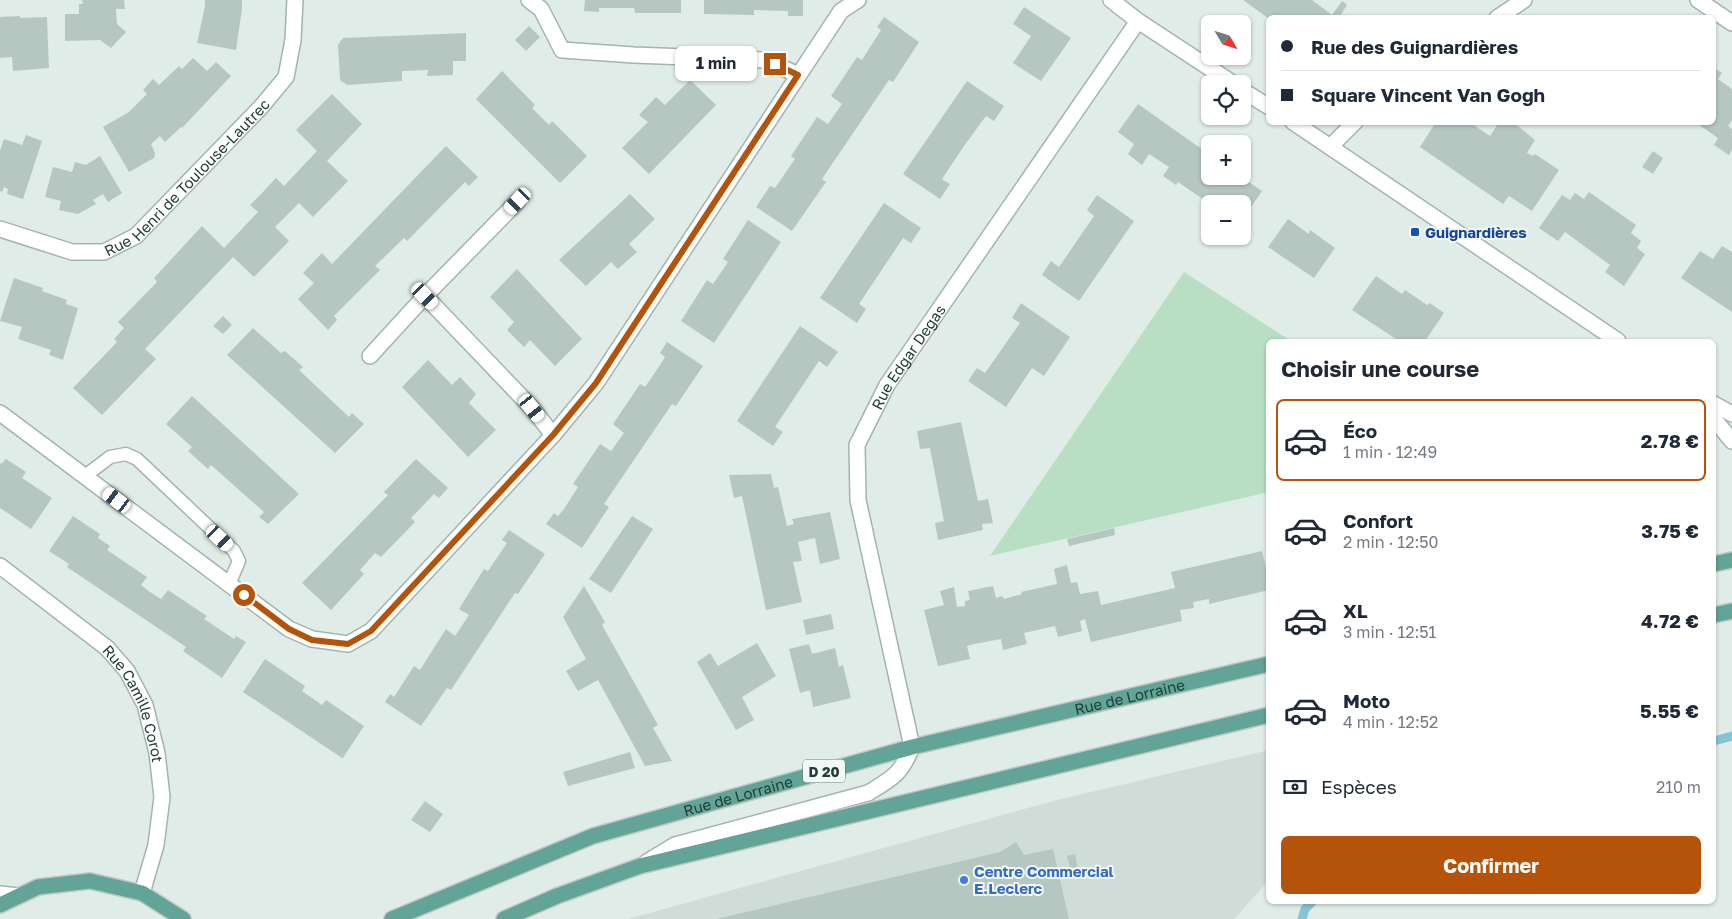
<!DOCTYPE html>
<html lang="fr">
<head>
<meta charset="utf-8">
<style>
  :root { --surface:#fff; --page:#f6f6f7; --text:#1f2937; --muted:#747a83; --line:#e0e1e3; --accent:#b45309 }
  body { margin:0; font-family:"Golos Text",sans-serif; background:var(--page); color:var(--text); height:100vh; display:flex; flex-direction:column; font-size:19px; white-space:nowrap }
  * { box-sizing:border-box; margin:0 }
  p { font-size:16px; color:var(--muted) }
  .icon { flex:none; width:28px; height:28px; fill:none; stroke:currentColor; stroke-width:2; stroke-linecap:round; stroke-linejoin:round }
  .map { position:relative; flex:1; overflow:hidden }
  .sheet { position:absolute; left:1266px; top:339px; width:450px; height:565px; display:flex; flex-direction:column; background:var(--surface); border-radius:8px; box-shadow:0 1px 4px #0004 }
  .sheet>* { flex:none }
  .guide { position:absolute; left:1266px; top:15px; width:450px; height:110px; border-radius:8px; box-shadow:0 1px 4px #0004; display:grid; align-content:center; height:110px; padding:0 15px; background:var(--surface) }
  .needle { width:32px; rotate:128deg }
  .tools { position:absolute; left:1201px; top:15px; display:grid; gap:10px }
  .tools a { display:grid; place-items:center; width:50px; height:50px; border-radius:8px; background:var(--surface); box-shadow:0 1px 4px #0004; font-size:25px }
  .end { position:absolute; width:22px; height:22px; margin:-11px; border:6px solid #b45309; background:#fff; box-shadow:0 0 0 2px #fff }
  .from { border-radius:50% }
  .bubble { position:absolute; height:35px; border-radius:8px; background:var(--surface); box-shadow:0 1px 4px #0004; font-size:16px; font-weight:700; line-height:35px; text-align:center }
  .car { position:absolute; width:15px; height:30px; margin:-15px -8px; border-radius:6px; box-shadow:0 0 4px 1px #0007; background:linear-gradient(#fff 24%,#345 0 40%,#fff 0 76%,#345 0 86%,#fff 0) }
  .guide b { display:flex; align-items:center; gap:18px; height:48px; font-size:19px }
  .guide b+b { border-top:1px solid var(--line) }
  .guide i { width:12px; height:12px; background:var(--text) }
  ul { padding:0; list-style:none }
  li { display:flex; align-items:center; gap:15px; height:82px; margin:0 10px 8px; padding:0 5px; border:2px solid transparent; border-radius:8px }
  li div { flex:1 }
  li b { display:block; font-size:19px }
  li em { font-style:normal; font-weight:700 }
  li.selected { border-color:var(--accent) }
  li>.icon { width:45px; height:45px; stroke-width:1.5 }
  h2 { padding:0 15px; font-size:22px; line-height:60px }
  .pay { display:flex; align-items:center; gap:12px; height:55px; padding:0 15px; font-size:19px }
  .pay p { margin-inline-start:auto }
  .action { display:flex; gap:10px; margin-top:auto; padding:10px 15px }
  .action a { flex:1; height:58px; border-radius:8px; background:var(--accent); color:#fff; font-size:20px; font-weight:700; line-height:58px; text-align:center }
  .map>svg:first-child { display:block }
  .built { fill:#cfdcd7 }
  .green { fill:#b8dfc4 }
  .lines { fill:none; stroke-linecap:round; stroke-linejoin:round }
  .stream { stroke:#85c4d4; stroke-width:9 }
  .building { fill:#b6c7c1 }
  .service-casing { stroke:#a3b4af; stroke-width:15 }
  .minor-casing { stroke:#a3b4af; stroke-width:18 }
  .tertiary-casing { stroke:#a3b4af; stroke-width:18 }
  .primary-casing { stroke:#c1c9c7; stroke-width:18 }
  .service { stroke:#fff; stroke-width:12 }
  .minor { stroke:#fff; stroke-width:15 }
  .tertiary { stroke:#fff; stroke-width:15 }
  .primary { stroke:#62a497; stroke-width:15 }
  .route { stroke:#b45309; stroke-width:6 }
  .transit-dot { fill:#1a4fb4; stroke:#f1f8f5; stroke-width:2 }
  .shop-dot { fill:#3f7fe0; stroke:#f1f8f5; stroke-width:2 }
  .labels { text-anchor:middle; dominant-baseline:central; stroke-width:4; stroke-linejoin:round; paint-order:stroke }
  .shield { fill:#f1f8f5; stroke:#5f7670; stroke-width:1 }
  .shield-label { font-size:14px; font-weight:bold; fill:#203e37 }
  .street-label { font-size:15px; fill:#203e37; stroke:#f1f8f5 }
  .transit-label { font-size:15px; font-weight:bold; fill:#164399; stroke:#f1f8f5; text-anchor:start }
  .shop-label { font-size:15px; font-weight:bold; fill:#366cbe; stroke:#f1f8f5; text-anchor:start }
</style>
</head>
<body>
<div class="map">
<svg width="1732" height="919" viewBox="0 0 1732 919">
  <rect width="100%" height="100%" fill="#e0ece7"/>
  <path class="built" d="M1269,750V880L1234,919H628L1057,800Z"/>
  <path class="green" d="M1184,272L1291,341H1269V492L990,556Z"/>
  <g class="lines">
    <g class="stream">
      <path d="M1714,741L1732,736"/>
      <path d="M1302,919L1305,909L1313,901"/>
    </g>
  </g>
  <g class="building">
    <path d="M82,0H124L125,9H116L117,24L126,32L111,48L100,40L65,41V14H79V4H83Z"/>
    <path d="M205,0H242V9L236,50L197,43L205,6Z"/>
    <path d="M585,0H681V13H635L634,8H599V12L584,11Z"/>
    <path d="M704,0H803V16H788V11L754,10V15L704,14Z"/>
    <path d="M1243,0H1312L1332,15L1342,1L1347,5L1340,16L1342,18H1268Z"/>
    <path d="M1024,7L1071,38L1041,81L1013,63L1031,36L1013,24Z"/>
    <path d="M20,16V18L47,17L49,68L13,71L12,57L0,58V17Z"/>
    <path d="M884,17L919,42L893,82L889,80L822,179L826,182L792,231L756,207L770,186L775,188L795,159L791,156L817,117L828,124L842,104L831,96L857,57L862,60L881,30L877,27Z"/>
    <path d="M529,26L540,37L526,51L515,40Z"/>
    <path d="M466,33V61H453V75L427,76L428,70L402,71V81L347,85L340,80L338,45L343,38Z"/>
    <path d="M193,58L207,71L216,62L231,76L182,128L181,127L165,142L160,136L151,144L155,153L154,158L129,172L103,127L129,112L147,94L143,90L153,79L159,85L179,66L182,69Z"/>
    <path d="M1714,68L1722,73L1718,79L1732,89V120L1728,126L1732,129V150L1729,155L1714,145L1718,138L1695,122H1714Z"/>
    <path d="M502,71L535,105L532,108L549,125L552,121L587,156L560,183L476,99Z"/>
    <path d="M690,80L716,105L649,174L622,148L648,122L639,115L656,97L665,105Z"/>
    <path d="M967,81L1004,106L994,121L986,116L964,146L942,179L950,184L940,199L903,174Z"/>
    <path d="M332,94L362,124L327,161L348,181L313,217L299,203L275,227L289,241L254,277L233,257L145,349L156,359L102,415L73,388L117,342L114,339L124,328L118,322L157,282L154,278L202,226L224,248L258,212L250,205L263,192L276,178L284,186L317,151L296,130Z"/>
    <path d="M1138,104L1210,155V176H1240L1262,191L1242,220V204H1210L1178,182L1176,185L1163,176L1169,167L1149,154L1142,165L1128,154L1134,144L1118,132Z"/>
    <path d="M1436,122H1469L1490,136L1499,122H1513L1535,140L1527,153L1533,156L1535,154L1559,170L1532,211L1509,196L1503,204L1420,147Z"/>
    <path d="M26,135L42,141L23,199L7,194L8,189L4,187L2,192L0,191V151L4,139L22,145Z"/>
    <path d="M446,146L478,177L469,186L465,182L407,241L404,238L375,266L380,270L334,316L337,320L328,330L298,299L314,283L303,273L322,253L332,264Z"/>
    <path d="M1653,151L1663,158L1653,174L1642,167Z"/>
    <path d="M100,156L122,193L108,202L103,194L93,200L96,204L78,214L59,210L61,201L45,197L53,167L72,172L75,162L86,165Z"/>
    <path d="M1589,192L1636,225L1631,233L1641,241L1637,248L1645,254L1624,286L1605,272L1610,265L1565,232L1558,241L1539,228L1562,195L1570,200L1575,193L1584,199Z"/>
    <path d="M630,194L655,219L629,244L637,252L618,269L611,262L586,286L559,260Z"/>
    <path d="M1097,195L1134,221L1079,301L1042,275L1051,261L1059,267L1094,216L1087,210Z"/>
    <path d="M884,203L921,228L911,243L903,238L859,304L866,309L857,323L820,298Z"/>
    <path d="M1210,204V223L1201,216Z"/>
    <path d="M1288,219L1309,234L1310,230L1335,248L1314,278L1268,247Z"/>
    <path d="M748,220L781,242L714,343L681,321L707,280L713,284L728,262L723,259Z"/>
    <path d="M1722,246L1732,252V312L1681,278L1700,251L1713,259Z"/>
    <path d="M517,269L582,339L555,366L530,340L524,347L507,330L514,322L490,297Z"/>
    <path d="M1376,276L1402,294L1405,290L1427,305L1430,303L1444,313L1425,341H1399L1352,310Z"/>
    <path d="M14,278L43,288L42,291L67,300L66,304L78,308L63,360L49,355L51,350L18,339L22,327L0,321Z"/>
    <path d="M1021,303L1070,337L1044,376L1032,368L1006,407L968,381L977,368L985,373L1020,323L1012,318Z"/>
    <path d="M223,316L232,325L223,334L213,326Z"/>
    <path d="M800,326L838,352L827,367L819,361L775,427L783,432L773,446L737,421Z"/>
    <path d="M253,328L281,353L285,351L303,367L299,370L349,417L352,413L364,424L335,453L227,355Z"/>
    <path d="M667,342L703,366L676,406L672,404L604,504L609,507L582,548L546,524L554,513L558,516L564,509L578,487L573,484L600,444L611,451L624,433L613,424L640,384L645,387L660,365L665,357L660,353Z"/>
    <path d="M428,360L452,385L460,377L476,394L469,403L496,430L468,457L402,387Z"/>
    <path d="M192,396L299,494L268,524L259,517L264,512L211,465L208,469L188,451L192,447L166,424Z"/>
    <path d="M961,422L978,501L988,499L993,523L982,524L983,530L938,540L935,523L944,521L930,448L920,449L917,431Z"/>
    <path d="M6,459L26,472L22,478L52,498L31,529L0,508V463L1,464Z"/>
    <path d="M416,459L448,488L439,498L434,494L411,518L415,522L381,557L375,553L360,570L364,574L331,610L302,583L388,495L384,492Z"/>
    <path d="M771,474L774,488L778,487L787,526L794,524L792,519L830,512L840,559L820,564L815,538L798,542L802,561L793,562L802,602L766,610L742,496L734,498L729,475Z"/>
    <path d="M73,516L100,534L98,538L110,546L107,550L147,577L141,585L150,592L161,599L168,590L207,616L204,619L234,639L236,636L246,642L222,678L183,651L186,647L67,567L69,564L49,551Z"/>
    <path d="M632,516L653,529L611,593L589,579Z"/>
    <path d="M1114,528L1115,535L1069,546L1067,539Z"/>
    <path d="M509,530L545,554L518,594L515,593L451,690L447,688L421,726L385,702L390,694L394,697L414,666L420,670L446,629L455,636L469,615L459,609L484,569L488,571L507,543L502,540Z"/>
    <path d="M1262,551L1269,581V590L1209,604V599L1193,602L1194,608L1180,610L1182,621L1091,642L1085,619L1080,621L1082,631L1058,637L1055,626L1024,633L1027,644L1003,650L1001,639L974,644L967,646L970,659L938,666L924,610L944,605L940,591L954,587L957,607L965,606V601L970,600L968,591L993,586L996,598L1002,596L1004,599L1022,594L1021,592L1057,584L1054,569L1067,565L1071,583L1077,582L1080,594L1098,591L1101,605L1175,588L1171,572Z"/>
    <path d="M584,586L605,622L602,625L658,725L653,728L672,761L645,766L598,680L578,691L566,671L586,659L563,617Z"/>
    <path d="M831,614L834,629L806,635L803,620Z"/>
    <path d="M757,643L776,676L742,697L754,720L736,730L697,662L710,653L718,666Z"/>
    <path d="M809,644L812,654L835,648L839,667L843,665L851,698L813,707L810,690L800,693L789,649Z"/>
    <path d="M265,659L305,686L302,691L322,705L326,700L364,726L343,758H342L243,692Z"/>
    <path d="M630,752L635,768L568,786L563,772Z"/>
    <path d="M425,801L443,814L430,832L411,820Z"/>
    <path d="M1016,842L1024,855L1053,849L1069,919H717L1000,852Z"/>
    <path d="M1075,854L1078,869L1071,871L1067,856Z"/>
  </g>
  <g class="lines">
    <defs>
      <path id="service" d="M85,476L110,457L126,454L137,459L234,551L239,561L229,584"/>
      <g id="minor">
        <path d="M529,0L541,9L562,50L634,55L766,60L798,75"/>
        <path d="M1111,0L1138,21L1234,84"/>
        <path d="M1698,0L1732,23"/>
        <path d="M1497,18L1524,0"/>
        <path d="M1242,90L1269,107"/>
        <path d="M1293,122L1618,341"/>
        <path d="M1330,147L1355,122"/>
        <path d="M518,201L425,296L532,408L553,435"/>
        <path id="s1" d="M0,229L72,252H104L136,236L261,107L286,77L293,40L295,0"/>
        <path d="M370,356L425,296"/>
        <path d="M1714,404L1732,414"/>
        <path d="M0,413L289,629L312,639L348,644L371,631L553,435L596,383L841,11L858,0"/>
        <path d="M1714,419L1732,441"/>
        <path id="s2" d="M0,566L107,648L127,671L145,705L157,753L162,797L156,845L142,893"/>
        <path id="s3" d="M647,862L675,845L868,793C893,778 901,774 912,747L858,500L857,445L887,385L1138,21"/>
      </g>
      <path id="tertiary" d="M0,894L18,896"/>
      <g id="primary">
        <path d="M1714,564L1732,560"/>
        <path d="M1714,615L1732,611"/>
        <path d="M0,905L38,887L90,881L142,893L183,919"/>
        <path id="s4" d="M392,919L593,836L912,747L1269,664"/>
        <path d="M504,919L557,896L640,866L1269,715"/>
      </g>
    </defs>
    <use href="#service" class="service-casing"/>
    <use href="#minor" class="minor-casing"/>
    <use href="#tertiary" class="tertiary-casing"/>
    <use href="#primary" class="primary-casing"/>
    <use href="#service" class="service"/>
    <use href="#minor" class="minor"/>
    <use href="#tertiary" class="tertiary"/>
    <use href="#primary" class="primary"/>
  </g>
  <g class="lines">
    <path class="route" d="M244,595L289,629L312,640L348,644L371,631L553,435L596,383L798,75L775,64"/>
  </g>
  <rect class="transit-dot" x="1410" y="227" width="10" height="10" rx="2.5"/>
  <circle class="shop-dot" cx="964" cy="880" r="5"/>
  <g class="labels">
    <rect class="shield" x="803" y="759.5" width="42" height="23" rx="4"/>
    <g class="shield-label">
      <text x="824" y="771">D 20</text>
    </g>
    <g class="street-label">
      <text stroke="none"><textPath href="#s1" startOffset="220">Rue Henri de Toulouse-Lautrec</textPath></text>
      <text stroke="none"><textPath href="#s3" startOffset="708">Rue Edgar Degas</textPath></text>
      <text stroke="none"><textPath href="#s4" startOffset="772">Rue de Lorraine</textPath></text>
      <text stroke="none"><textPath href="#s2" startOffset="198">Rue Camille Corot</textPath></text>
      <text stroke="none"><textPath href="#s4" startOffset="368">Rue de Lorraine</textPath></text>
    </g>
    <g class="transit-label">
      <text x="1425" y="232">Guignardières</text>
    </g>
    <g class="shop-label">
      <text x="974" y="871">Centre Commercial<tspan x="974" dy="17">E.Leclerc</tspan></text>
    </g>
  </g>
</svg>
<div class="tools">
<a><svg class="needle" viewBox="-14 -14 28 28"><path d="M0-13l5 13h-10z" fill="#e53935"/><path d="M0 13l5-13h-10z" fill="#747a83"/></svg></a>
<a><svg class="icon" aria-label="locate" viewBox="0 0 24 24"><circle cx="12" cy="12" r="6"/><path d="M12 2v4M12 18v4M2 12h4M18 12h4"/></svg></a>
<a>+</a>
<a>−</a>
</div>
<i class="end from" style="left:244px;top:595px"></i>
<i class="end" style="left:775px;top:64px"></i>
<div class="bubble" style="left:675px;top:46px;width:82px">1 min</div>
<i class="car" style="left:518px;top:201px;rotate:224deg"></i>
<i class="car" style="left:425px;top:296px;rotate:136deg"></i>
<i class="car" style="left:532px;top:408px;rotate:142deg"></i>
<i class="car" style="left:117px;top:500px;rotate:307deg"></i>
<i class="car" style="left:220px;top:538px;rotate:133deg"></i>
<div class="guide">
<b><i class="from"></i>Rue des Guignardières</b>
<b><i></i>Square Vincent Van Gogh</b>
</div>
<section class="sheet">
<h2>Choisir une course</h2>
<ul>
<li class="selected"><svg class="icon" aria-label="car" viewBox="0 0 24 24"><path d="M5 17H2v-5l4-1 3-4h7l3 4 3 1v5h-3M9 17h6M6 11h13"/><circle cx="7" cy="17" r="2"/><circle cx="17" cy="17" r="2"/></svg><div><b>Éco</b><p>1 min · 12:49</p></div><em>2.78 €</em></li>
<li><svg class="icon" aria-label="car" viewBox="0 0 24 24"><path d="M5 17H2v-5l4-1 3-4h7l3 4 3 1v5h-3M9 17h6M6 11h13"/><circle cx="7" cy="17" r="2"/><circle cx="17" cy="17" r="2"/></svg><div><b>Confort</b><p>2 min · 12:50</p></div><em>3.75 €</em></li>
<li><svg class="icon" aria-label="car" viewBox="0 0 24 24"><path d="M5 17H2v-5l4-1 3-4h7l3 4 3 1v5h-3M9 17h6M6 11h13"/><circle cx="7" cy="17" r="2"/><circle cx="17" cy="17" r="2"/></svg><div><b>XL</b><p>3 min · 12:51</p></div><em>4.72 €</em></li>
<li><svg class="icon" aria-label="car" viewBox="0 0 24 24"><path d="M5 17H2v-5l4-1 3-4h7l3 4 3 1v5h-3M9 17h6M6 11h13"/><circle cx="7" cy="17" r="2"/><circle cx="17" cy="17" r="2"/></svg><div><b>Moto</b><p>4 min · 12:52</p></div><em>5.55 €</em></li>
</ul>
<div class="pay"><svg class="icon" aria-label="cash" viewBox="0 0 24 24"><path d="M3 7h18v10H3z"/><circle cx="12" cy="12" r="2"/></svg>Espèces<p>210 m</p></div>
<div class="action"><a>Confirmer</a></div>
</section>
</div>
</body>
</html>
